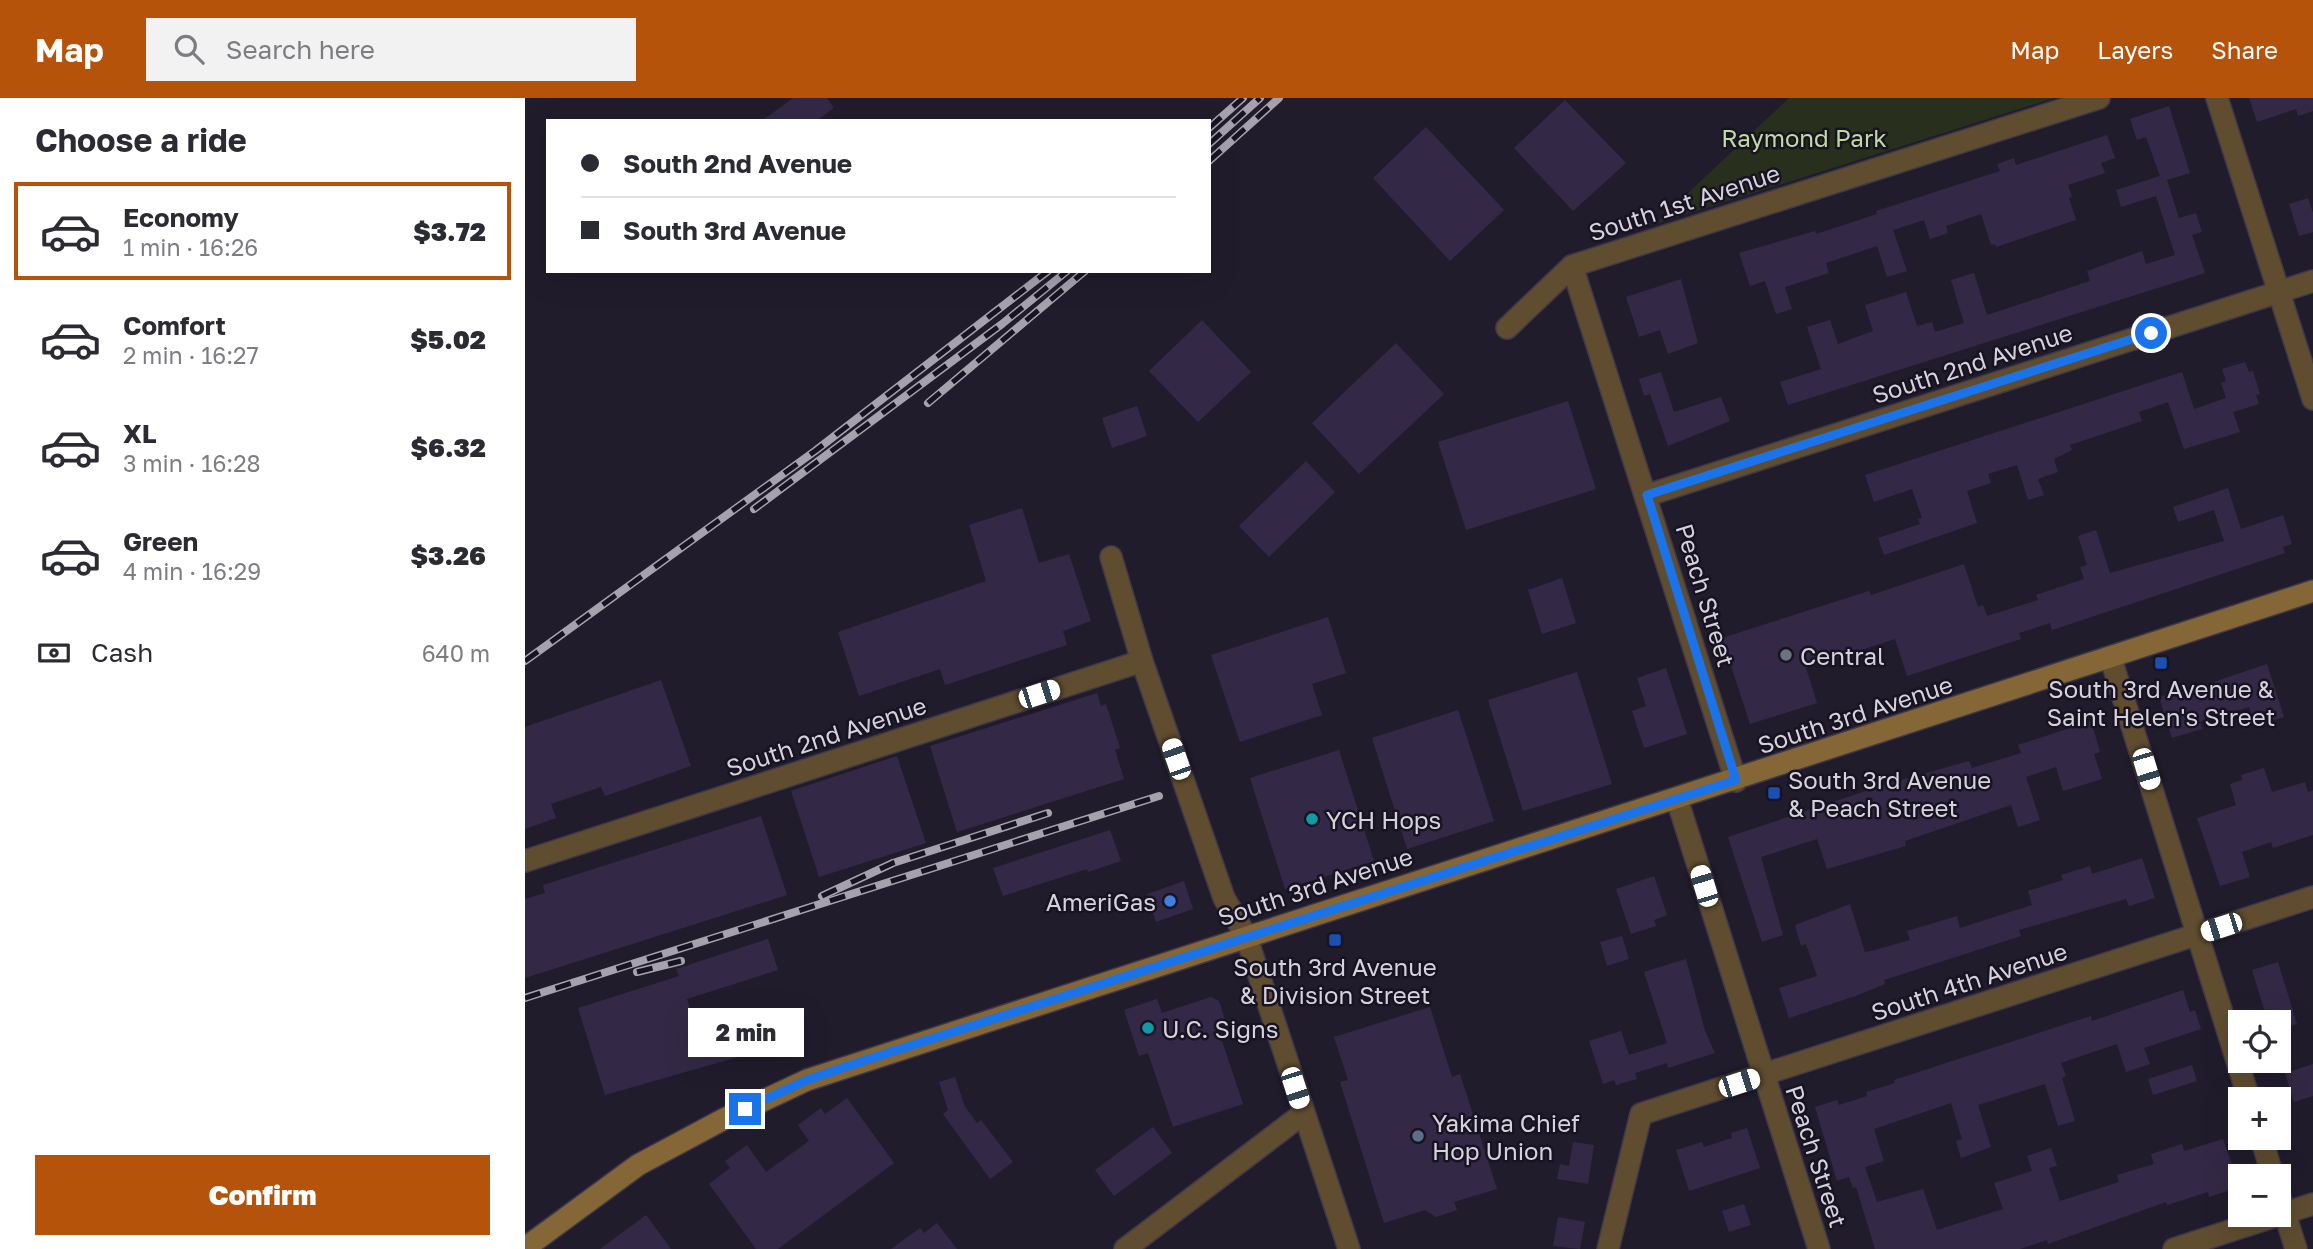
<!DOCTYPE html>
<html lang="en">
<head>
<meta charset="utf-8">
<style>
  :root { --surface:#fff; --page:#f2f2f3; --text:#2b2b33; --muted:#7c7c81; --line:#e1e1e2; --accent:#b45309 }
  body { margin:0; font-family:"Golos Text",sans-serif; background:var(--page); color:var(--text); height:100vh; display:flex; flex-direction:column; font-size:26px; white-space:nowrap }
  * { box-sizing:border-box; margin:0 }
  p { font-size:23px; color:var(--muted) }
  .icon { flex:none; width:38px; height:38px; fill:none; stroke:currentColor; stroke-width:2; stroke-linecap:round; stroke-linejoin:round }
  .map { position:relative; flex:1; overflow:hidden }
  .panel { display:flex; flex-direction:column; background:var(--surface); width:525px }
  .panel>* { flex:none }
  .banner { position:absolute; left:21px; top:21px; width:665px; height:154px; border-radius:0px; box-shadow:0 7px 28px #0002; display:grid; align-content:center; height:154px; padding:0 35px; background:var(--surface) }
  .buttons { position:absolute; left:1703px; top:912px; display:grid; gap:14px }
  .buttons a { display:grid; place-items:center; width:63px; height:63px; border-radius:0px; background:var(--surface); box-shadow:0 7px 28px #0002; font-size:35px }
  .end { position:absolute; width:32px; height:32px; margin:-16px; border:9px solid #1a73e8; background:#fff; box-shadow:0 0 0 4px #fff }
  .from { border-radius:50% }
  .bubble { position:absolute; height:49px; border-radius:0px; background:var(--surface); box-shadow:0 7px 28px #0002; font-size:23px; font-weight:800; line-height:49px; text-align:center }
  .car { position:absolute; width:21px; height:42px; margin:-21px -10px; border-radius:9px; box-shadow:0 0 5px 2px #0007; background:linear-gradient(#fff 24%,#345 0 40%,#fff 0 76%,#345 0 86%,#fff 0) }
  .banner b { display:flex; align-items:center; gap:24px; height:66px; font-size:26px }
  .banner b+b { border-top:2px solid var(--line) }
  .banner i { width:18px; height:18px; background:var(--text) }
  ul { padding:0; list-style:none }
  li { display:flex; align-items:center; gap:21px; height:98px; margin:0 14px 10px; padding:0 21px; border:4px solid transparent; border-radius:0px }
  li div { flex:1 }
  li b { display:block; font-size:26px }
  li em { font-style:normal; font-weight:800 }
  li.current { border-color:var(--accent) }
  li>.icon { width:63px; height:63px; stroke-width:1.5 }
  h2 { padding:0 35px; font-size:32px; line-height:84px }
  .pay { display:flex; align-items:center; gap:18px; height:77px; padding:0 35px; font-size:26px }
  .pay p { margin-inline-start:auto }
  .primary-button { display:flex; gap:14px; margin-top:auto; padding:14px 35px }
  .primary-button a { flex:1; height:80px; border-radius:0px; background:var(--accent); color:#fff; font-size:28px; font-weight:800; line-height:80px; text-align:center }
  header { display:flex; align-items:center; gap:42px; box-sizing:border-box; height:98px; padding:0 35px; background:var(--accent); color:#fff }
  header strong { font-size:33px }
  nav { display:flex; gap:38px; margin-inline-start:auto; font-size:24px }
  .search { width:490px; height:63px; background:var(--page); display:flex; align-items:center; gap:18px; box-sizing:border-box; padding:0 24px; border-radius:0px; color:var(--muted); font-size:26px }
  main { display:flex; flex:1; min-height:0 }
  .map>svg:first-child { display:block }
  .green { fill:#28301d }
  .building { fill:#332946 }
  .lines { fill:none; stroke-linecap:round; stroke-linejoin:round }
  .street-casing { stroke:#3e3948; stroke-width:24 }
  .secondary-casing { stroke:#3e3948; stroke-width:24 }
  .street { stroke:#604d30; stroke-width:21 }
  .secondary { stroke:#856737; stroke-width:21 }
  .rail-casing { stroke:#a5a2ad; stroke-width:8 }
  .rail { stroke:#181322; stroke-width:5; stroke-dasharray:16; stroke-linecap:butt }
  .route { stroke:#1a73e8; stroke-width:9 }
  .worship-dot { fill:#6b7280; stroke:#181322; stroke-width:2.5 }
  .transit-dot { fill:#1a4fb4; stroke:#181322; stroke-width:2.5 }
  .culture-dot { fill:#0f9aa8; stroke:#181322; stroke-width:2.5 }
  .shop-dot { fill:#3f7fe0; stroke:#181322; stroke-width:2.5 }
  .service-dot { fill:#5c6f8a; stroke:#181322; stroke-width:2.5 }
  .labels { text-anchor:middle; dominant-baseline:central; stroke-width:5; stroke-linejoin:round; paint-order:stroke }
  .park-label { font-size:24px; fill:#c1daa0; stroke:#181322 }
  .street-label { font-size:24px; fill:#d5d2dc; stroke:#181322 }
  .poi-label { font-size:24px; fill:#d5d2dc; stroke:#181322; text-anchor:start }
</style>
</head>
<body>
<header>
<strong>Map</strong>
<div class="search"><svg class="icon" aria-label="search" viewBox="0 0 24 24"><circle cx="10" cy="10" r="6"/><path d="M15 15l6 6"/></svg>Search here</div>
<nav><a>Map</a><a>Layers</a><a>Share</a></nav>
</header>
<main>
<section class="panel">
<h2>Choose a ride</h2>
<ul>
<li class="current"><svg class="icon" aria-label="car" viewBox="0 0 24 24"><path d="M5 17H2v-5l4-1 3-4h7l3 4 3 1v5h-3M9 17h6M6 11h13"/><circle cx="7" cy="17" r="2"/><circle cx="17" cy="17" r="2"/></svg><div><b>Economy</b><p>1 min · 16:26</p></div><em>$3.72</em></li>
<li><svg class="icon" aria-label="car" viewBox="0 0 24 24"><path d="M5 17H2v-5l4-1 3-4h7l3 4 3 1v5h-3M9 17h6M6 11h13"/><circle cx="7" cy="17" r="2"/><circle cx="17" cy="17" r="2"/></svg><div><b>Comfort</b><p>2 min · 16:27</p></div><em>$5.02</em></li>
<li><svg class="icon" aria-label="car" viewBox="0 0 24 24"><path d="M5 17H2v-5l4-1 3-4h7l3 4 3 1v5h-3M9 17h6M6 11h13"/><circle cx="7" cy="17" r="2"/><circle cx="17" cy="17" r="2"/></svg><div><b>XL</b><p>3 min · 16:28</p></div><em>$6.32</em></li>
<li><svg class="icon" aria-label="car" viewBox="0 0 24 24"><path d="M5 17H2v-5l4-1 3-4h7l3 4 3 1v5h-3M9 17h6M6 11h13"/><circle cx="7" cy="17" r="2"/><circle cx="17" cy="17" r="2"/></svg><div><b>Green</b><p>4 min · 16:29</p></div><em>$3.26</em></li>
</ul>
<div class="pay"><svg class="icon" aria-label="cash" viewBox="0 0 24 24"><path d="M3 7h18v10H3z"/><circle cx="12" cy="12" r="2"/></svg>Cash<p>640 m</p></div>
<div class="primary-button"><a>Confirm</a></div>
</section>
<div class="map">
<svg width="1788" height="1151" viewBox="0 0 1788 1151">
  <rect width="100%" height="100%" fill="#211c2c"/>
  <path class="green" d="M1264,0H1529L1130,126Z"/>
  <g class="building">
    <path d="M268,0H302L309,10L291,23H237Z"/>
    <path d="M1724,0H1788V13L1773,18L1771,11L1732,24Z"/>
    <path d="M1040,2L1101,65L1048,113L989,50Z"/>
    <path d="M1644,8L1665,75L1642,82L1654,120L1671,115L1677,134L1667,137L1680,175L1263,307L1255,284L1296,271L1282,229L1305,222L1313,246L1348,233L1340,207L1381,194L1392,228L1407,224L1410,234L1439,225L1426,182L1449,175L1462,217L1565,183L1562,173L1617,153L1621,166L1650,157L1631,98L1596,109L1591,92L1635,78L1621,39L1612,42L1605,21Z"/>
    <path d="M901,29L979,112L925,163L848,80Z"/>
    <path d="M1582,37L1590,60L1576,65L1580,75L1543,87L1547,99L1544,100L1551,122L1471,149L1470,146L1466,147L1456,116L1421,128L1423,135L1405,141L1399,122L1368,132L1382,173L1362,179L1352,148L1301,165L1304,175L1260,189L1267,211L1251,216L1240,183L1225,188L1214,155L1290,133L1291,136L1352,116L1351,113L1475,73L1472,66L1489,60L1491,67Z"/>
    <path d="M1783,100L1788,115V134L1774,138L1764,106Z"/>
    <path d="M1156,181L1173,245L1143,256L1135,232L1114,239L1101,199Z"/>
    <path d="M677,222L726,274L673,324L624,273Z"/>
    <path d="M871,245L919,296L834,376L787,325Z"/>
    <path d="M1720,264L1724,274L1728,273L1735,296L1731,297L1734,306L1708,314L1715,334L1659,351L1643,304L1614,314L1617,323L1545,347L1547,352L1529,361L1533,374L1513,381L1519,397L1503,402L1492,367L1463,376L1466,385L1442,393L1452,425L1359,457L1353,440L1395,426L1393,421L1397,420L1387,391L1349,404L1340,377L1657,274L1669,311L1701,300L1696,285L1701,283L1697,271Z"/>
    <path d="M1136,274L1149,314L1196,299L1205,323L1143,348L1125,296L1119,298L1114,281Z"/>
    <path d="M1043,303L1071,391L941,432L913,344Z"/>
    <path d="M612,308L622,338L587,350L577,320Z"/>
    <path d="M781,363L810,394L744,459L714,428Z"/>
    <path d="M1703,390L1716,431L1758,417L1767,446L1758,449L1760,455L1527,532L1525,525L1494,535L1496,541L1382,578L1370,541L1281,570L1292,605L1225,626L1197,540L1344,493L1346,497L1439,466L1453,509L1458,507L1462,518L1513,502L1511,497L1559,481L1555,469L1562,467L1553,438L1571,432L1585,475L1699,443L1689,412L1653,424L1648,409Z"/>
    <path d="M497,410L514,465L544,456L566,523L538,533L542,547L420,587L415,571L334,598L313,534L461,483L444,427Z"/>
    <path d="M1037,480L1051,525L1017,536L1003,492Z"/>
    <path d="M803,519L821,575L787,586L797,617L715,644L686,557Z"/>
    <path d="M1742,566L1759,619L1742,624L1739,613L1727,617L1724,609L1675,624L1677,631L1647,640L1634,599L1659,591V594Z"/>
    <path d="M1141,570L1162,636L1119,650L1107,613L1121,608L1112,580Z"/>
    <path d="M1052,574L1087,686L998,713L963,602Z"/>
    <path d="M136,582L166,668L80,698L76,689L26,706L31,720L0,731V629Z"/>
    <path d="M572,595L576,608L581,606L595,650L590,652L599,681L432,734L405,648Z"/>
    <path d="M933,612L969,723L882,751L847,640Z"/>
    <path d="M1566,623L1575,654L1569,656L1577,681L1538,693L1531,669L1501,679L1515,722L1493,729L1486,707L1380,743L1381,748L1302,771L1292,741L1236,759L1258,837L1237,844L1203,739L1362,686L1444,663L1447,670L1496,655L1493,647Z"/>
    <path d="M814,652L849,763L760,791L725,680Z"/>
    <path d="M372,658L401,745L294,779L266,693Z"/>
    <path d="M1739,670L1747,694L1780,684L1783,694L1788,692V737L1748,750L1746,744L1717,754L1725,779L1695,788L1672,720L1711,707L1705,686L1717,682L1716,677Z"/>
    <path d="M236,718L262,797L0,880V801L20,795L18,787Z"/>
    <path d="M585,732L596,763L563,774L562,771L478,798L468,770Z"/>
    <path d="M1617,760L1630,800L1604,808L1601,801L1494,832L1496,838L1359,882L1360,886L1333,897L1264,920L1254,890L1292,878L1281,846L1276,848L1270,827L1325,806L1340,854L1350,852L1385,842L1382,833L1432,818L1435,830L1507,807L1503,793L1538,782L1536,777L1565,768L1567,776Z"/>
    <path d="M1129,778L1142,817L1129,822L1131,828L1106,836L1091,791Z"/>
    <path d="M659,783L668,811L631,824L622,796Z"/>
    <path d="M1097,838L1104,861L1082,868L1075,844Z"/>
    <path d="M243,841L253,872L162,901L172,933L215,919L227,955L80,997L53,910L154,878L151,871Z"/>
    <path d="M1161,861L1180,933L1190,955L1143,970L1142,965L1110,975L1112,981L1091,987L1089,982L1078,986L1064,943L1096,933L1104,957L1142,945L1119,874Z"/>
    <path d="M1753,864L1772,926L1754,932V924H1743L1727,872Z"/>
    <path d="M1658,892L1665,914L1670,912L1676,931L1619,950L1625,966L1601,974L1592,946L1536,965L1541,978L1537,980L1550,1023L1533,1028L1520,986L1453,1007L1466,1049L1436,1060L1431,1043L1437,1041L1426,1005L1349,1031L1359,1063L1340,1069L1352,1104L1398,1091L1412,1132L1478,1111L1469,1085L1507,1073L1502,1058L1526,1050L1532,1068L1524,1070L1535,1103L1594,1084L1592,1077L1629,1066L1626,1056L1657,1046L1659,1053L1698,1041L1715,1089L1684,1099L1683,1094L1642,1107L1641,1104L1523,1146L1522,1142L1495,1151H1350L1331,1089L1328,1090L1324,1079L1312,1083L1290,1009L1312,1002L1314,1007L1342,998L1341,994L1370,985L1369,982L1421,965L1566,918L1567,923Z"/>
    <path d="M686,899L694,903L704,934L695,937L718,1006L648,1029L623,955L614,958L599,912L632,901L637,915Z"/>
    <path d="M905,909L927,979L935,976L972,1091L929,1104L932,1112L911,1119L900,1112L859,1125L815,984L823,982L809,939Z"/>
    <path d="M1788,966V998L1769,1004L1760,975Z"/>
    <path d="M1667,967L1672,983L1628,997L1623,981Z"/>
    <path d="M430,979L440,1009L452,1025L456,1022L488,1064L465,1081L418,1016L423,1012L414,984Z"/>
    <path d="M322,1000L369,1065L253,1151H231L184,1086L205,1070L200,1063L222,1047L241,1074L284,1043L273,1027L296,1010L300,1016Z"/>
    <path d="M628,1029L647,1055L589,1098L570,1072Z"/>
    <path d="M1222,1030L1235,1070L1164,1093L1151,1052L1177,1044L1179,1049L1207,1040L1206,1035Z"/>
    <path d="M1048,1044L1069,1047L1063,1086L1032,1081L1035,1066L1044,1068Z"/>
    <path d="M1219,1106L1226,1127L1204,1134L1197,1113Z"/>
    <path d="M121,1117L146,1151H75Z"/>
    <path d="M1033,1119L1060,1124L1055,1151L1028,1148Z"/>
    <path d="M412,1125L432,1151H366L395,1130L399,1135Z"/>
  </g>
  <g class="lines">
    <defs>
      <g id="street">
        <path d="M1692,0L1788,301"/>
        <path d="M1047,168L1211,683"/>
        <path d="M982,230L1047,168L1574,0"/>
        <path d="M1123,397L1788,183"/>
        <path d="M586,459L617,563L699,800L721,838L824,1151"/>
        <path d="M1586,561L1724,1001"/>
        <path d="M1152,701L1294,1151"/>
        <path d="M0,763L617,563"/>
        <path d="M1736,1040L1748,1078"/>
        <path d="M1754,1097L1771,1151"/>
        <path d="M600,1151L779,1015"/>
        <path d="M1083,1151L1116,1016L1788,799"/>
        <path d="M1649,1151L1788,1106"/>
      </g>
      <path id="secondary" d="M0,1150L113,1067L199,1021L282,982L1788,493"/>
    </defs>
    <use href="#street" class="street-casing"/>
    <use href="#secondary" class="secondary-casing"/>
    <use href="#street" class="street"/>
    <use href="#secondary" class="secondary"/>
    <defs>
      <g id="rail">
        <path d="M684,30L718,0"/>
        <path d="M684,46L735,0"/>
        <path d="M684,63L754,0"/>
        <path d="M403,305L560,173"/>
        <path d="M229,411L477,226L542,173"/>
        <path d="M0,563L290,353L523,173"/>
        <path d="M297,798L368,765L523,715"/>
        <path d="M112,874L156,863"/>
        <path d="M0,900L634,698"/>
      </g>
    </defs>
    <use href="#rail" class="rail-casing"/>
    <use href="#rail" class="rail"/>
  </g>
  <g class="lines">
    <path class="route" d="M220,1011L282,982L341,962L1211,682L1122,397L1626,235"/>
  </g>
  <circle class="worship-dot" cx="1261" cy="557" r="7"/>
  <g class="transit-dot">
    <rect x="1629" y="558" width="14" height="14" rx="3.5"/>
    <rect x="1242" y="688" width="14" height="14" rx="3.5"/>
    <rect x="803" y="835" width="14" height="14" rx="3.5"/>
  </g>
  <g class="culture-dot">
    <circle cx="787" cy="721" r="7"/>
    <circle cx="623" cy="930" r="7"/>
  </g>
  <circle class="shop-dot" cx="645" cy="803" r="7"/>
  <circle class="service-dot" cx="893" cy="1038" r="7"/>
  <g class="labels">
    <g class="park-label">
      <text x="1279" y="39">Raymond Park</text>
    </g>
    <g class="street-label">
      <text transform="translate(1159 104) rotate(-18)">South 1st Avenue</text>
      <text transform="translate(1447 265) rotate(-18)">South 2nd Avenue</text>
      <text transform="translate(1181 497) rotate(73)">Peach Street</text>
      <text transform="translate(1330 616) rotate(-18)">South 3rd Avenue</text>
      <text transform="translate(301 638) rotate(-18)">South 2nd Avenue</text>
      <text transform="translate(790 788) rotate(-18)">South 3rd Avenue</text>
      <text transform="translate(1444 883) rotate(-18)">South 4th Avenue</text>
      <text transform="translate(1292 1058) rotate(72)">Peach Street</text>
    </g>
    <g class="poi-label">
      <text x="1275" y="557">Central</text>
      <text x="1636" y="590" text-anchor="middle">South 3rd Avenue &amp;<tspan x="1636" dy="28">Saint Helen's Street</tspan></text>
      <text x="1263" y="681">South 3rd Avenue<tspan x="1263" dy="28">&amp; Peach Street</tspan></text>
      <text x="801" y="721">YCH Hops</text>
      <text x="631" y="803" text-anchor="end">AmeriGas</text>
      <text x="810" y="868" text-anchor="middle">South 3rd Avenue<tspan x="810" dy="28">&amp; Division Street</tspan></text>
      <text x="637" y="930">U.C. Signs</text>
      <text x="907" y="1024">Yakima Chief<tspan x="907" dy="28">Hop Union</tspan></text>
    </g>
  </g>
</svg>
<div class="buttons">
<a><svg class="icon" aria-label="locate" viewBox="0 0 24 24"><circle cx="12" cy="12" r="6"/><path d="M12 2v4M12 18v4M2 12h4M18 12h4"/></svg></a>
<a>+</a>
<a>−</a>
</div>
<i class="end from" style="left:1626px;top:235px"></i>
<i class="end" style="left:220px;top:1011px"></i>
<div class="bubble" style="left:163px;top:910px;width:116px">2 min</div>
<i class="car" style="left:514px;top:596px;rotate:72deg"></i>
<i class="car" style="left:651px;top:661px;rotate:341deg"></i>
<i class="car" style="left:1621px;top:671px;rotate:163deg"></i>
<i class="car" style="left:1179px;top:788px;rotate:343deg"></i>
<i class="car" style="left:1696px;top:829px;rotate:252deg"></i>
<i class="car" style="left:1214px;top:985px;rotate:72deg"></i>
<i class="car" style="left:770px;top:990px;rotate:162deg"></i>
<div class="banner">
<b><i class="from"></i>South 2nd Avenue</b>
<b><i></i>South 3rd Avenue</b>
</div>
</div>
</main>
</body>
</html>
